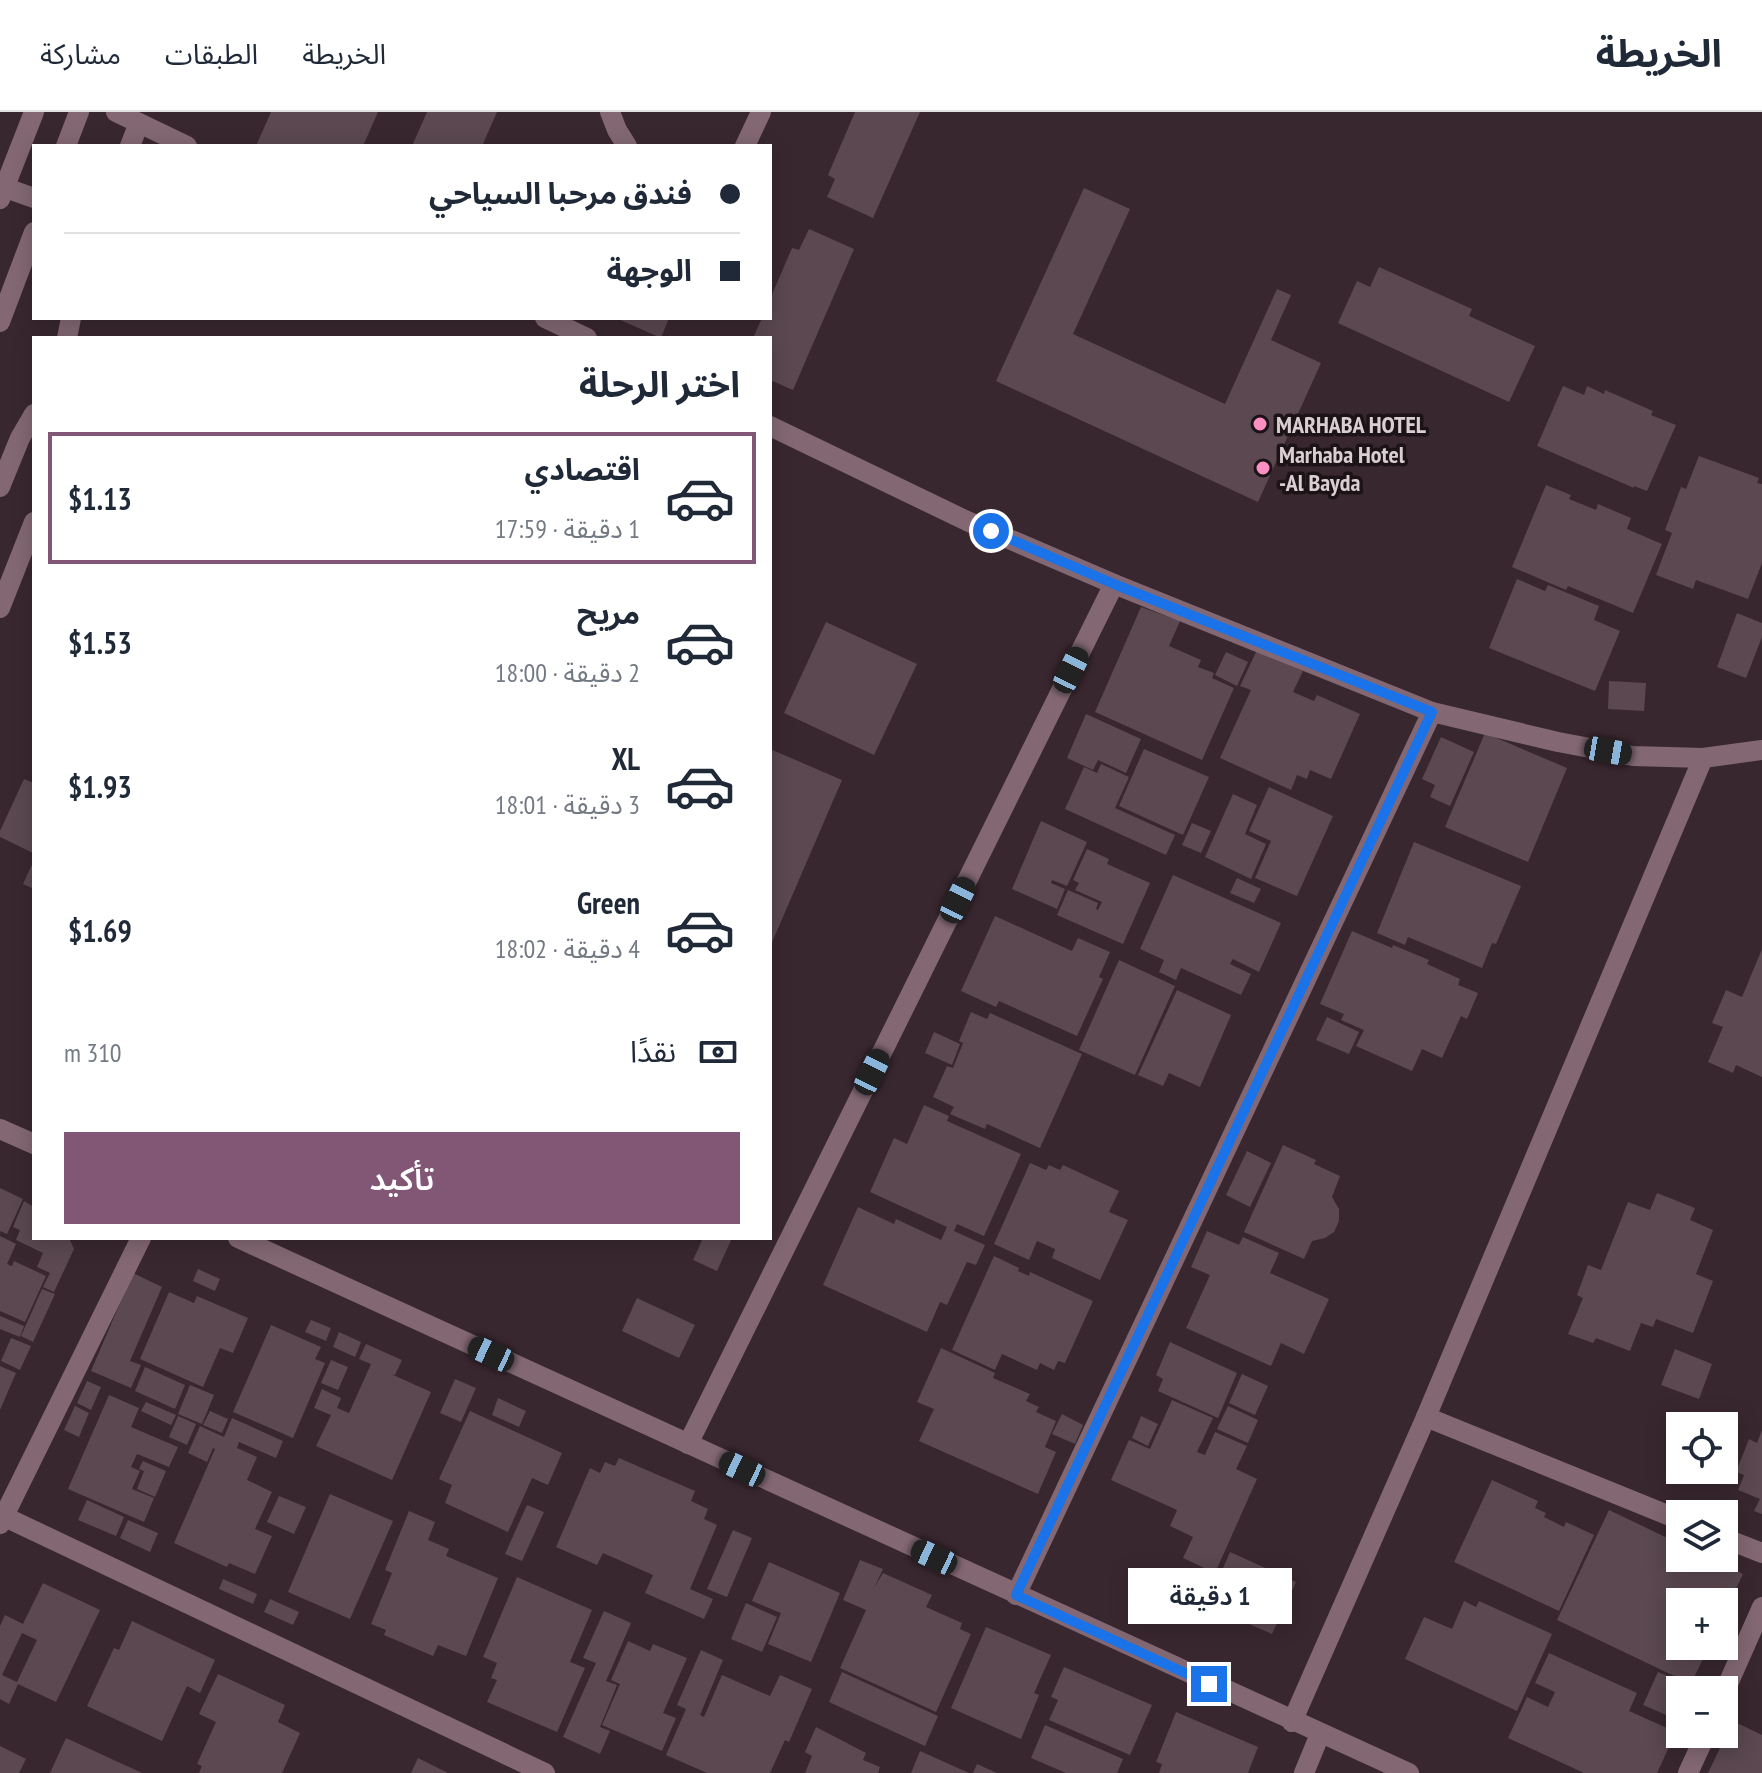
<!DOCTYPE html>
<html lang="ar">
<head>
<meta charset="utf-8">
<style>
  :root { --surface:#fff; --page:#f6f6f7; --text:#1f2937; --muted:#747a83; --line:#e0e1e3; --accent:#825776 }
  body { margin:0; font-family:"PT Sans Narrow","Noto Sans Arabic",sans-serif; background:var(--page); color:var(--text); direction:rtl; height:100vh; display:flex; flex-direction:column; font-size:30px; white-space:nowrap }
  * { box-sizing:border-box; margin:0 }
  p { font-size:26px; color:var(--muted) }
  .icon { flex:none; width:44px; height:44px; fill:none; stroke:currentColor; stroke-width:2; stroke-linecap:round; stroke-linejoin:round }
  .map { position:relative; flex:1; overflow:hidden; direction:ltr }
  .side { position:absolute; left:32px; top:224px; width:740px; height:904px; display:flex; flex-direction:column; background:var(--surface); border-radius:0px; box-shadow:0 4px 20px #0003; direction:rtl }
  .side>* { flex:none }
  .guide { position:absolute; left:32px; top:32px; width:740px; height:176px; border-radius:0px; box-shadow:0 4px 20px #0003; direction:rtl; display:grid; align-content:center; height:176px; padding:0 32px; background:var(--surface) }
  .fabs { position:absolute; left:1666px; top:1300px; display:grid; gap:16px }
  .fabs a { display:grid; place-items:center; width:72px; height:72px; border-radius:0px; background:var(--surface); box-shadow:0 4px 20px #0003; font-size:40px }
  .end { position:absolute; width:36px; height:36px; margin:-18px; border:10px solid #1a73e8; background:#fff; box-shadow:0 0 0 4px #fff }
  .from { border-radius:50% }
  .bubble { position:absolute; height:56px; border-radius:0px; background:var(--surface); box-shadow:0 4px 20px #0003; font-size:26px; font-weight:600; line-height:56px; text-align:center; direction:rtl }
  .car { position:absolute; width:24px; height:48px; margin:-24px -12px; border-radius:10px; box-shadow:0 0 6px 2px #0007; background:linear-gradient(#222 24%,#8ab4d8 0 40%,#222 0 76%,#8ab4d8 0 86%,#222 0) }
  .guide b { display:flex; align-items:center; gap:28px; height:76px; font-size:30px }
  .guide b+b { border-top:2px solid var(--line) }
  .guide i { width:20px; height:20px; background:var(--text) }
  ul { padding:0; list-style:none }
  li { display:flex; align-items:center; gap:24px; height:132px; margin:0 16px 12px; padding:0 16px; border:4px solid transparent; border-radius:0px }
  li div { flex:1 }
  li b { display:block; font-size:30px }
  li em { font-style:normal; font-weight:600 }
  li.selected { border-color:var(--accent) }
  li>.icon { width:72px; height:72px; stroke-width:1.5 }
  h2 { padding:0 32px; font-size:36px; line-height:96px }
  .pay { display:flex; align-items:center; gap:20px; height:88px; padding:0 32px; font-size:30px }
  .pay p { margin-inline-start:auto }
  .button { display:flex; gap:16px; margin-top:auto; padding:16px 32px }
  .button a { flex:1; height:92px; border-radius:0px; background:var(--accent); color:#fff; font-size:32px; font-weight:600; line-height:92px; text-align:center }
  header { display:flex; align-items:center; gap:48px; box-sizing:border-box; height:112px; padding:0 40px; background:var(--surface); border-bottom:2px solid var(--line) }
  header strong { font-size:38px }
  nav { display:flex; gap:44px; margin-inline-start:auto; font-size:28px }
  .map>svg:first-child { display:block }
  .building { fill:#5b4850; fill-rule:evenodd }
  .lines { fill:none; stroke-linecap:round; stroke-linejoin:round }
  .minor { stroke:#836873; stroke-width:20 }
  .route { stroke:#1a73e8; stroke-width:10 }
  .poi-dot { fill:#fc8fc2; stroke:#1b1316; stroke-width:3 }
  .labels { text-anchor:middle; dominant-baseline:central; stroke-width:7; stroke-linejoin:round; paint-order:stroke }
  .poi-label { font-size:24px; font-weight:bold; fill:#daced3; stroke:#1b1316; text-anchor:start }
</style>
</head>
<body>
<header>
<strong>الخريطة</strong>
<nav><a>الخريطة</a><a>الطبقات</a><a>مشاركة</a></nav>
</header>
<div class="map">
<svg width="1762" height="1661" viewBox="0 0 1762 1661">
  <rect width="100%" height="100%" fill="#39272f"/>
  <g class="building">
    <path d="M271,0H378L363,34H256Z"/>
    <path d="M427,0H497L482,34H412Z"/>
    <path d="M855,0H920L873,106L827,85L835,67L828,63Z"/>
    <path d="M1084,76L1130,97L1073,222L1225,292L1277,177L1291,183L1271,228L1321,251L1258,390L996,269Z"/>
    <path d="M809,117L854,137L793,278L770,268V226H753L762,206H770V187L792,136L799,138Z"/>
    <path d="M1379,155L1472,197L1469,204L1535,234L1509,290L1338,211L1357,169L1370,175Z"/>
    <path d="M616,206H669L661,226Z"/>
    <path d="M1563,274L1584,283L1587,274L1604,282L1605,278L1653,299L1651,303L1676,313L1647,379L1634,374V376L1537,334Z"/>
    <path d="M1699,344L1759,366L1757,371L1762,372V451L1748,487L1696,468L1693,477L1656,463L1672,421L1665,418L1681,375L1686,377Z"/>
    <path d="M1546,373L1571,383L1569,387L1596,398L1598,392L1631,406L1627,417L1662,432L1633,501L1568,474L1566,478L1512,455Z"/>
    <path d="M1517,467L1545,479L1548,473L1599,494L1594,508L1620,519L1595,579L1489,536Z"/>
    <path d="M1141,495L1180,509L1169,534L1201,548L1198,555L1214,561L1212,566L1234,576L1202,648L1095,600Z"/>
    <path d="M1737,501L1762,511V525L1746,566L1717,555Z"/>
    <path d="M826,510L917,552L874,643L784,601Z"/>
    <path d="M1257,538L1303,559L1293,580L1314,589L1317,583L1360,602L1331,667L1310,658L1307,667L1297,663L1291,678L1220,646L1251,578L1240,574Z"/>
    <path d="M1226,540L1248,550L1237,574L1215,563Z"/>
    <path d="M1609,569L1646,571L1644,599L1608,597Z"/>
    <path d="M1086,602L1141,627L1126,661L1098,648L1093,658L1067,646Z"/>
    <path d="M1485,621L1567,656L1528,750L1445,715Z"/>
    <path d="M1441,625L1474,640L1450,694L1430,685L1435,673L1422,667Z"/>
    <path d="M770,637L842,668L770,835Z"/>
    <path d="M1144,637L1209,665L1183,723L1119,694Z"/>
    <path d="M1101,652L1129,665L1115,696L1175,723L1166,743L1065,697L1084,655L1097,661Z"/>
    <path d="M24,667L34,671L33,741L0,725V719Z"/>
    <path d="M1269,675L1333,704L1297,784L1255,766L1271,729L1249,719Z"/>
    <path d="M1233,682L1257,693L1245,722L1266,732L1251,767L1205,745Z"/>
    <path d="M1041,709L1087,730L1067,774L1052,768L1051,771L1065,777L1057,797L1012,777Z"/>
    <path d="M1192,711L1211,719L1201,741L1182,733Z"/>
    <path d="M1414,730L1521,774L1496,832L1492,831L1482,856L1408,825L1405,833L1377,821Z"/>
    <path d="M1087,737L1109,747L1107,752L1150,771L1123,832L1057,803L1068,778L1098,791L1096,797L1098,798L1102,790L1075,778L1079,771L1073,768Z"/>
    <path d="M34,748V777L23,772Z"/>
    <path d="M1173,763L1281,811L1259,860L1233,847L1230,852L1251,862L1241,883L1181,856L1176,868L1159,860L1164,848L1140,837Z"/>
    <path d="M1237,766L1261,777L1254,791L1230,781Z"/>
    <path d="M995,804L1072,839L1078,826L1110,840L1099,865L1103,867L1077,924L999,889L996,895L961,879Z"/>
    <path d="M1352,819L1392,836L1393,833L1429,848L1427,852L1460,867L1458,873L1478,881L1467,907L1461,904L1442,946L1422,937L1412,959L1356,934L1364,918L1341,908L1344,902L1320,892Z"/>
    <path d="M1762,837V965L1736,953L1733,961L1708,950L1723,915L1712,911L1726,878L1742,885Z"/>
    <path d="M1119,848L1175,874L1135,963L1079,938Z"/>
    <path d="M1177,878L1231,903L1200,975L1169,961L1163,974L1138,963Z"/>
    <path d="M971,900L987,907L990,901L1082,942L1040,1036L987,1012L985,1017L950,1002L954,995L933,985L947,954L953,956L963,931L959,929Z"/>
    <path d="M1327,905L1359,920L1349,942L1316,928Z"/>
    <path d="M934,920L960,932L952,953L925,941Z"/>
    <path d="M924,993L949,1004L947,1009L1021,1042L984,1124L957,1112L954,1119L985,1133L976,1153L967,1150L947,1193L940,1190L927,1220L823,1173L858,1095L894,1112L896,1107L941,1128L947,1115L870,1080L894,1026L907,1032Z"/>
    <path d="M1283,1033L1316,1048L1314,1052L1340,1064L1332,1085L1339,1097V1109L1334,1120L1325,1126L1312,1129L1304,1147L1244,1120Z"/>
    <path d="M1247,1039L1271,1051L1250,1095L1226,1083Z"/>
    <path d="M1030,1051L1046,1058L1049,1053L1060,1058L1063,1053L1119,1079L1109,1100L1128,1108L1100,1168L1052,1146L1055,1137L1037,1129L1029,1148L994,1132Z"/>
    <path d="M0,1076L23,1087L7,1122L0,1119Z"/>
    <path d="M1657,1081L1695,1096L1690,1108L1713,1118L1696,1162L1713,1169L1693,1221L1656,1207L1653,1215L1641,1211L1630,1239L1596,1226L1593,1231L1568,1222L1583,1186L1577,1183L1588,1153L1601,1158L1628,1090L1650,1098Z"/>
    <path d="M24,1089L34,1095V1126H69L74,1137L54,1180L43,1175L50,1161L37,1155L43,1141L16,1128L20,1118L13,1115Z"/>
    <path d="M1207,1119L1239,1133L1243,1125L1279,1141L1270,1161L1329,1187L1304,1242L1281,1231L1271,1254L1186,1216L1210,1163L1191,1155Z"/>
    <path d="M0,1124L16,1132L7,1152L12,1154L14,1149L46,1164L25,1210L0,1199Z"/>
    <path d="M703,1126H732L717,1159L693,1148Z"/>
    <path d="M994,1144L1019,1156L1018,1159L1029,1164L1030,1160L1093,1189L1065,1251L1058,1249L1054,1258L1040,1251L1037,1258L1002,1242L995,1258L952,1238Z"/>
    <path d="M198,1157L220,1167L215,1179L193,1169Z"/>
    <path d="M133,1161L162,1175L130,1249L141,1253L131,1276L91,1259Z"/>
    <path d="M42,1177L55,1182L33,1230L21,1224Z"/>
    <path d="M169,1180L194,1191L197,1184L248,1206L233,1241L220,1236L203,1275L140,1247Z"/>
    <path d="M637,1186L695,1213L679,1246L622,1219Z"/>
    <path d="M0,1204L24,1214L20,1225L0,1217Z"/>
    <path d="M311,1208L331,1216L326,1229L305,1220Z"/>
    <path d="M271,1213L321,1235L315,1247L325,1251L293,1326L233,1300Z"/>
    <path d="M339,1220L361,1230L355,1245L333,1235Z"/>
    <path d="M11,1226L31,1234L20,1258L1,1249Z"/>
    <path d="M1170,1230L1237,1261L1218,1306L1158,1279L1163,1267L1156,1263Z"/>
    <path d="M366,1232L402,1248L395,1263L391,1262L431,1280L392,1368L316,1334L331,1303L314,1296L322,1277L341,1286L337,1296L349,1301L371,1252L359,1247Z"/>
    <path d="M941,1236L995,1261L993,1266L1030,1282L1026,1289L1039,1295L1036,1300L1056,1309L1045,1335L1056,1340L1038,1382L919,1329L934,1297L917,1290Z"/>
    <path d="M1675,1237L1712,1252L1699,1287L1661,1273Z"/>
    <path d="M331,1248L348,1255L338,1278L321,1271Z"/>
    <path d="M0,1254L16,1261L0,1298Z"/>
    <path d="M145,1255L185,1273L175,1297L135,1279Z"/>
    <path d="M1242,1262L1268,1274L1255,1303L1229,1291Z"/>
    <path d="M455,1267L476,1276L461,1310L440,1301Z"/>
    <path d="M87,1269L101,1275L91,1298L77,1291Z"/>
    <path d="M190,1273L214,1283L202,1312L178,1302Z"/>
    <path d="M109,1283L139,1296L131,1315L178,1335L169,1355L137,1342L131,1355L140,1359L132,1377L154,1386L144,1410L68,1377Z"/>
    <path d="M498,1286L526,1299L519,1315L492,1303Z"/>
    <path d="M1172,1288L1213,1306L1197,1340L1205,1343L1215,1320L1247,1334L1236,1357L1257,1367L1215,1461L1183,1446L1193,1425L1170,1414L1177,1398L1111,1368L1129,1328L1150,1337Z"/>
    <path d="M146,1290L176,1303L171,1313L141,1299Z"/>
    <path d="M75,1294L89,1301L79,1325L64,1318Z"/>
    <path d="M1228,1294L1258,1308L1248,1331L1217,1317Z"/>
    <path d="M210,1299L228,1307L222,1321L203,1313Z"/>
    <path d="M470,1299L562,1341L548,1373L532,1366L508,1420L445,1391L452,1373L439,1367Z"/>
    <path d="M1062,1302L1083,1313L1075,1332L1052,1322Z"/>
    <path d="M178,1304L196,1312L187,1333L169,1325Z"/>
    <path d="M1141,1304L1158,1312L1148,1334L1132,1326Z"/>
    <path d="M232,1306L283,1329L276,1346L239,1330L237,1336L257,1345L247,1368L272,1380L255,1417L272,1424L255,1462L229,1451L227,1455L174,1431L215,1337L213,1336L207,1350L188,1341L200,1314L224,1325Z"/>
    <path d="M1762,1318V1402L1754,1399L1760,1387L1738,1378L1744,1363L1736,1360L1749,1327L1757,1331Z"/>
    <path d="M619,1346L695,1379L691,1389L708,1397L704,1407L717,1413L690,1477L713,1487L704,1507L645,1481L653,1463L603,1441L597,1453L556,1435L590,1356L600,1361L605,1350L615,1354Z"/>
    <path d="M143,1349L166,1359L155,1385L137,1377L144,1359L139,1357Z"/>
    <path d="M1492,1368L1538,1389L1535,1396L1546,1401L1544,1405L1564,1415L1566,1410L1594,1423L1559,1499L1454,1450Z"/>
    <path d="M330,1382L393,1409L350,1507L288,1480Z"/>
    <path d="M279,1384L306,1395L294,1422L267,1410Z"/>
    <path d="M87,1388L124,1405L116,1424L78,1408Z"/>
    <path d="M527,1393L544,1400L522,1449L505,1442Z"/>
    <path d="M1609,1398L1680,1432V1446H1709L1743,1462L1724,1502V1490H1680V1534H1709L1691,1572L1557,1508Z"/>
    <path d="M409,1399L435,1410L428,1428L449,1437L446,1444L498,1466L466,1544L438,1533L433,1544L384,1523L386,1518L371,1512L392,1461L385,1458Z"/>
    <path d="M128,1408L158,1421L150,1440L120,1426Z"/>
    <path d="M733,1418L752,1426L727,1485L707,1477Z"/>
    <path d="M1230,1440L1296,1470L1272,1522L1249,1512L1251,1508L1232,1500L1244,1474L1220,1463Z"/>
    <path d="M860,1448L883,1457L874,1476L883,1461L932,1483L926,1495L962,1511L960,1517L971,1522L936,1600L840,1556L866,1498L843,1488Z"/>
    <path d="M769,1450L840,1481L811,1550L768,1532L781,1501L752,1489Z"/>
    <path d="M1216,1464L1240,1475L1228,1502L1204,1492Z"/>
    <path d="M517,1465L592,1498L570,1550L585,1556L557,1620L487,1590L497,1568L491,1566L497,1551L483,1545Z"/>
    <path d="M223,1467L257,1482L253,1492L219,1477Z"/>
    <path d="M43,1471L100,1498L56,1590L18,1572L9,1592L0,1587V1514L5,1503L23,1512ZM22,1521L37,1528L17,1570L2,1563Z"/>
    <path d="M270,1487L299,1500L293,1513L264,1500Z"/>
    <path d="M1464,1489L1476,1495L1479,1489L1552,1522L1517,1599L1405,1547L1424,1505L1452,1517Z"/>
    <path d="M746,1491L777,1505L762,1540L731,1527Z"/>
    <path d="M604,1499L631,1511L606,1569L617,1573L600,1615L610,1619L600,1642L563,1625L596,1551L583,1546Z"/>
    <path d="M132,1509L215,1548L200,1581L187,1574L162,1629L87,1594L114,1536L119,1538Z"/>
    <path d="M986,1515L1051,1543L1034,1581L1039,1583L1021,1627L951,1596Z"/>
    <path d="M628,1529L650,1539L653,1532L687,1546L663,1601L676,1606L662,1639L602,1613L620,1572L611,1568Z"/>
    <path d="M701,1538L723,1548L700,1603L704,1605L722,1563L770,1584L780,1563L812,1577L789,1630L785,1628L770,1661H707L666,1643L686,1597L677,1593Z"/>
    <path d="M1549,1541L1637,1581L1629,1599L1676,1620L1657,1661H1584L1508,1626L1527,1585L1548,1595L1555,1580L1535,1571Z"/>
    <path d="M1064,1555L1152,1593L1130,1643L1049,1608L1058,1588L1051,1585Z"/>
    <path d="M842,1560L938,1604L925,1634L829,1590Z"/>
    <path d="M1658,1560L1699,1578H1680V1609L1643,1593Z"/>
    <path d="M218,1562L285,1593L278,1610L300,1621L282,1661H199L202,1654L197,1652L216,1610L199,1602Z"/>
    <path d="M1176,1600L1258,1635L1248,1661H1159L1162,1652L1156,1650Z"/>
    <path d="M1733,1609L1762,1623V1661H1708Z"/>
    <path d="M1045,1613L1123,1647L1117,1661H1066L1031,1646Z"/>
    <path d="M816,1615L866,1641L863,1648L880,1655L878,1661H805L812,1644L805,1640Z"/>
    <path d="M66,1626L142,1661H50Z"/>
    <path d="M0,1634L26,1647L19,1661H0Z"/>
    <path d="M920,1639L969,1661H911Z"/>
    <path d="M418,1646L448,1661H411Z"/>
    <path d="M977,1652L997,1661H973Z"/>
  </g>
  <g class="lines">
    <g class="minor">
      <path d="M116,0L187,34"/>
      <path d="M610,0L617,18L627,34"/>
      <path d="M66,34L79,0"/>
      <path d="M130,34L139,11"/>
      <path d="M745,34L761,0"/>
      <path d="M0,74L34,86"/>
      <path d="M0,87L34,0"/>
      <path d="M545,206L587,226"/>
      <path d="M0,210L34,120"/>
      <path d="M67,226L71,206"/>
      <path d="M770,314L967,409L1114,472L1432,600L1558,630L1633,644L1703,646L1762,638"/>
      <path d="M0,375L20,326L34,302"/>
      <path d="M0,496L34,410"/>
      <path d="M0,1017L34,1032"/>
      <path d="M238,1126L1409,1661"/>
      <path d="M1426,1305L1680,1408"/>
      <path d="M688,1332L1114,472"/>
      <path d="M3,1404L545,1661"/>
      <path d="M0,1412L141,1126"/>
      <path d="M1724,1426L1762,1441"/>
      <path d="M1016,1483L1432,600"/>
      <path d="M1724,1581L1762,1495"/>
      <path d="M1292,1610L1426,1305L1703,646"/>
      <path d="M1304,1661L1320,1622"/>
      <path d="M1688,1661L1706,1622"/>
    </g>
  </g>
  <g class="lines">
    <path class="route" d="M991,419L1114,472L1432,600L1016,1483L1209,1572"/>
  </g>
  <g class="poi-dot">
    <circle cx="1260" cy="312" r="8"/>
    <circle cx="1263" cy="356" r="8"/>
  </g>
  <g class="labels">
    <g class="poi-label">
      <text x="1276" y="312">MARHABA HOTEL</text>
      <text x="1279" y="342">Marhaba Hotel<tspan x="1279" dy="28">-Al Bayda</tspan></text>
    </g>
  </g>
</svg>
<div class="fabs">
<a><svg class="icon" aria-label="locate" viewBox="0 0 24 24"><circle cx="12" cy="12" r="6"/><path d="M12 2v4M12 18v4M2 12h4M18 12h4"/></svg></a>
<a><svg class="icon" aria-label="layers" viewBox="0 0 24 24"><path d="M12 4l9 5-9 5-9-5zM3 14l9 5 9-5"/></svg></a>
<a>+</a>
<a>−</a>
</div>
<i class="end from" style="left:991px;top:419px"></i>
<i class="end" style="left:1209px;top:1572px"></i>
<div class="bubble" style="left:1128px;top:1456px;width:164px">1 دقيقة</div>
<i class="car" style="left:1071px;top:558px;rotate:26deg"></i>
<i class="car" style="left:1608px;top:639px;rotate:100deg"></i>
<i class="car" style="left:958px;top:788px;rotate:26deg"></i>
<i class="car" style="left:872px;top:960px;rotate:26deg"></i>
<i class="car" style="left:491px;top:1242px;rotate:295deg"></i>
<i class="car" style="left:742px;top:1357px;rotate:295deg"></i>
<i class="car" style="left:934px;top:1445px;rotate:295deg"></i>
<div class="guide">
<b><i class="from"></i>فندق مرحبا السياحي</b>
<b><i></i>الوجهة</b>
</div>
<section class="side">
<h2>اختر الرحلة</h2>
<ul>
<li class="selected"><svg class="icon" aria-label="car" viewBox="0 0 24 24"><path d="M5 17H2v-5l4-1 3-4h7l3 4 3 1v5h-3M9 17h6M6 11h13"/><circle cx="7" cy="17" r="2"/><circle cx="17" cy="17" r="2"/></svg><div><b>اقتصادي</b><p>1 دقيقة · 17:59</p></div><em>$1.13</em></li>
<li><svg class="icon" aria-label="car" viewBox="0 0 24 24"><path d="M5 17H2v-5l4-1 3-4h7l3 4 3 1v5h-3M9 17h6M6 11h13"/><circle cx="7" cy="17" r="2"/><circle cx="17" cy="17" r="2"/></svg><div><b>مريح</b><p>2 دقيقة · 18:00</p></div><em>$1.53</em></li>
<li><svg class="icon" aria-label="car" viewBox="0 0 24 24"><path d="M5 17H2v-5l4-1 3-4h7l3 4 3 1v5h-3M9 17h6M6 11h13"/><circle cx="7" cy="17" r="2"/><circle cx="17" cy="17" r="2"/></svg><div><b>XL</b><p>3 دقيقة · 18:01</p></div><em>$1.93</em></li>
<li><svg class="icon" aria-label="car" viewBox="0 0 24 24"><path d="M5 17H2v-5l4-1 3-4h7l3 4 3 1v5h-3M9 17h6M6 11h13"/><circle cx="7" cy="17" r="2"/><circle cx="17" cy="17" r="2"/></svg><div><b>Green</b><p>4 دقيقة · 18:02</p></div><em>$1.69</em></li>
</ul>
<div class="pay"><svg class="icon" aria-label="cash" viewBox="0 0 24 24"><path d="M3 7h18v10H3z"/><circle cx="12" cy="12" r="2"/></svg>نقدًا<p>310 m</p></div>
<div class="button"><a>تأكيد</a></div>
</section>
</div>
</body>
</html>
